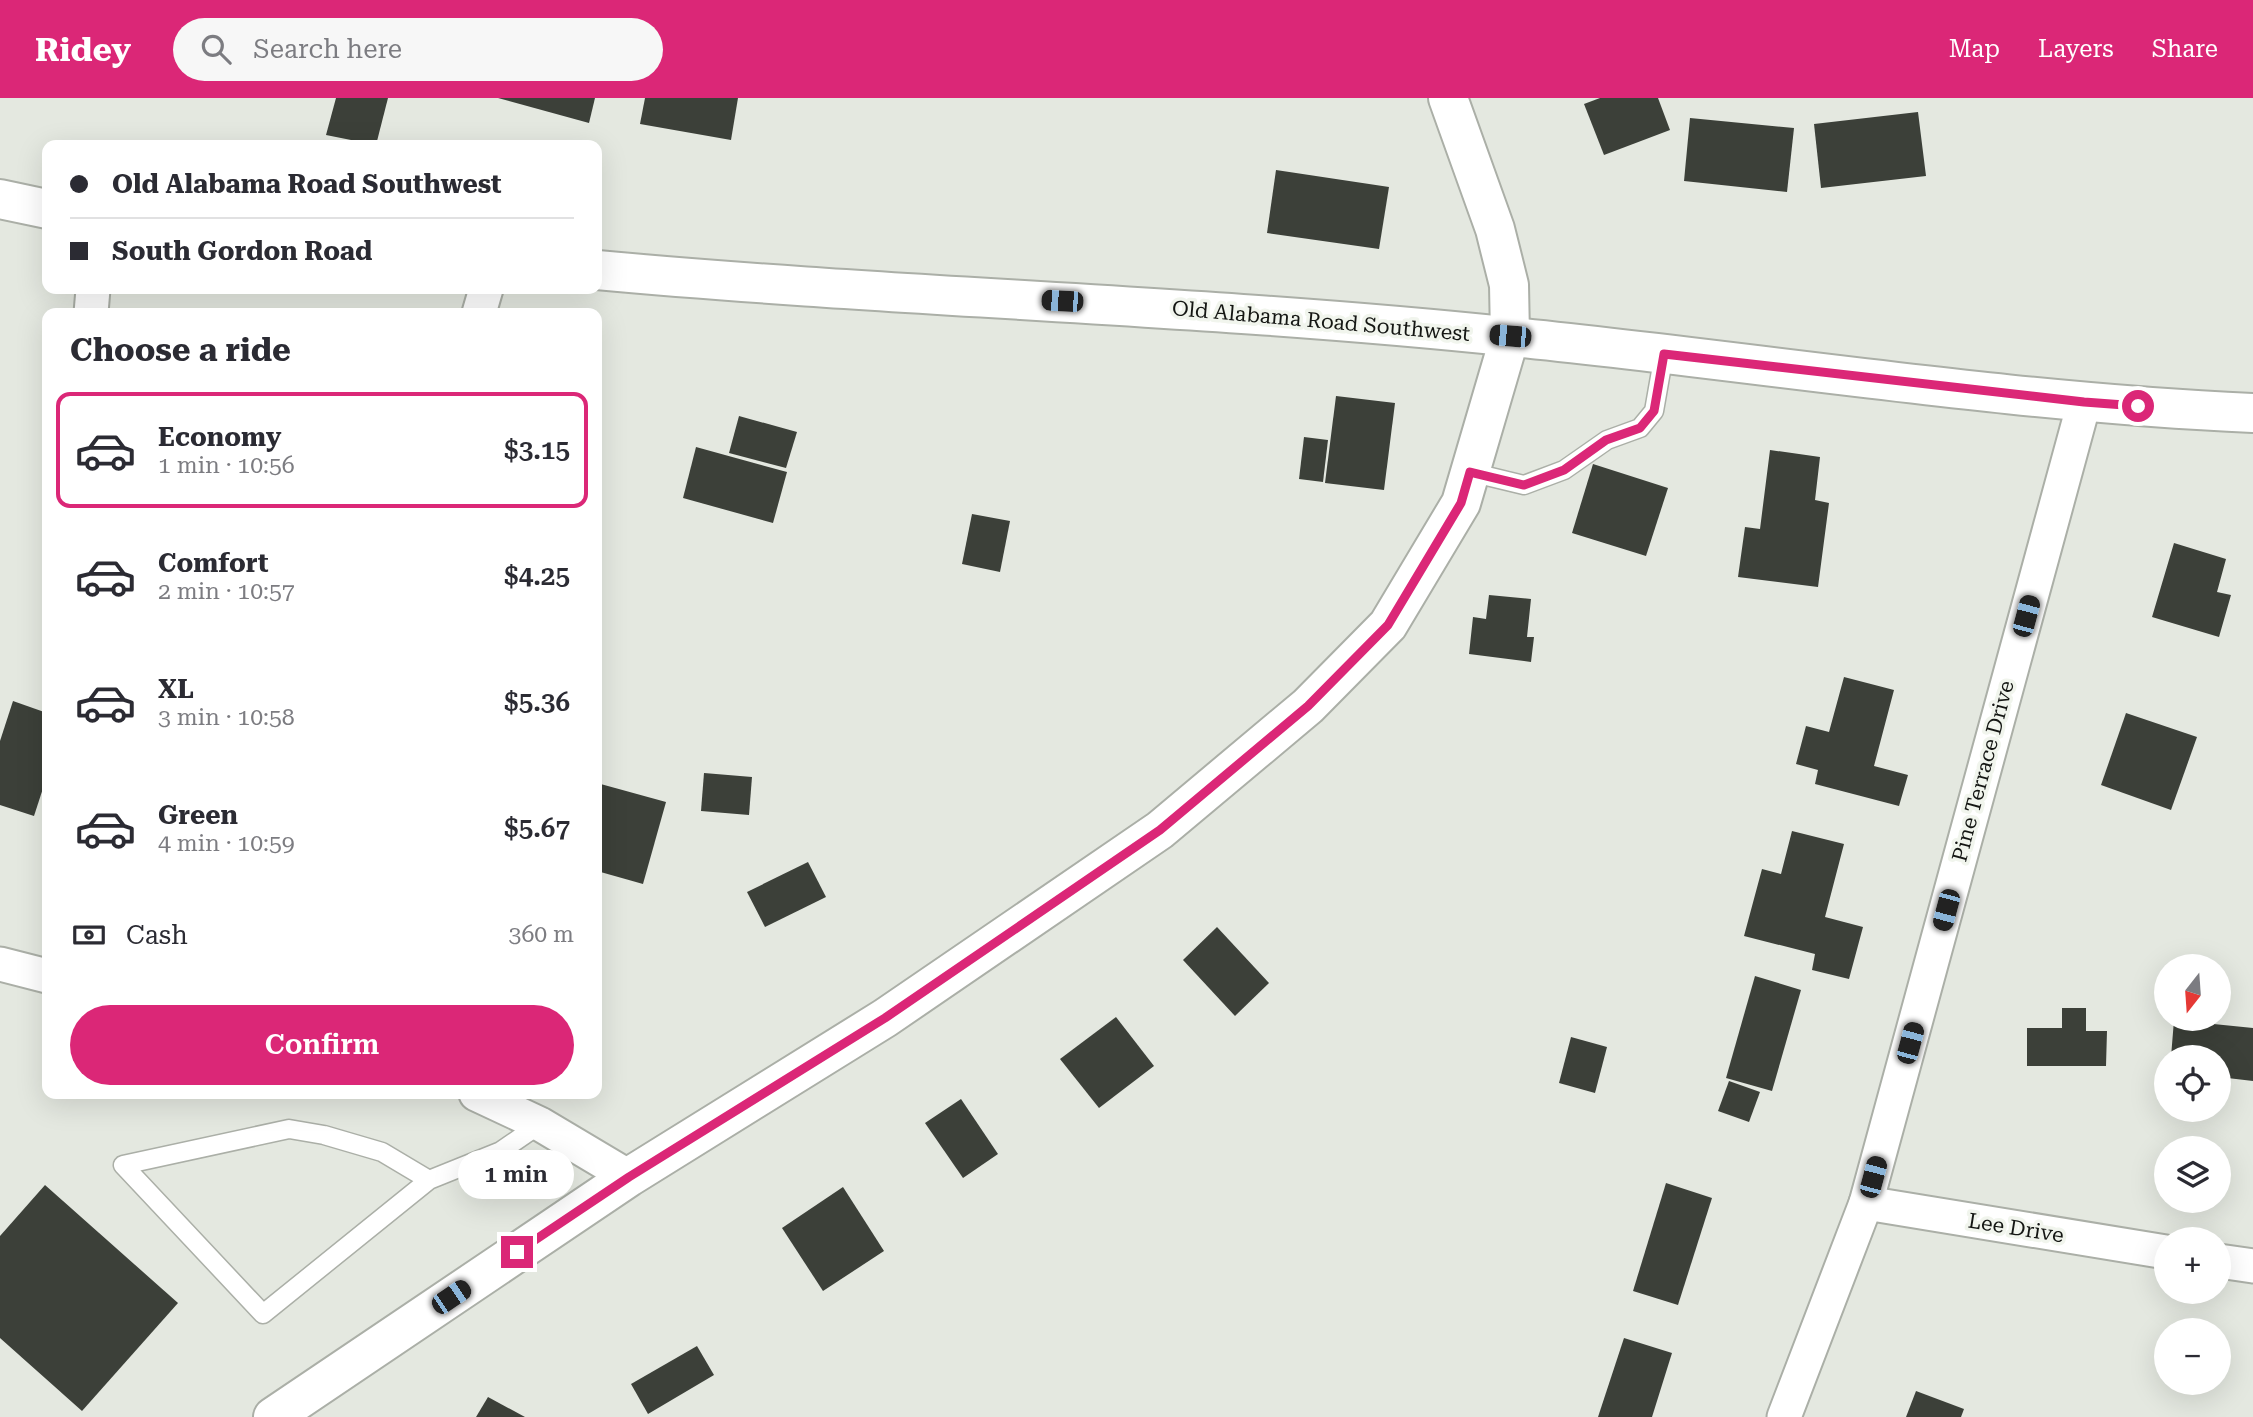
<!DOCTYPE html>
<html lang="en">
<head>
<meta charset="utf-8">
<style>
  :root { --surface:#fff; --page:#f7f7f7; --text:#2b2b33; --muted:#7c7c81; --line:#e1e1e2; --accent:#db2777 }
  body { margin:0; font-family:"Roboto Serif",serif; background:var(--page); color:var(--text); height:100vh; display:flex; flex-direction:column; font-size:26px; white-space:nowrap }
  * { box-sizing:border-box; margin:0 }
  p { font-size:23px; color:var(--muted) }
  .icon { flex:none; width:38px; height:38px; fill:none; stroke:currentColor; stroke-width:2; stroke-linecap:round; stroke-linejoin:round }
  .map { position:relative; flex:1; overflow:hidden }
  .panel { position:absolute; left:42px; top:210px; width:560px; height:791px; display:flex; flex-direction:column; background:var(--surface); border-radius:14px; box-shadow:0 7px 28px #0002 }
  .panel>* { flex:none }
  .top-card { position:absolute; left:42px; top:42px; width:560px; height:154px; border-radius:14px; box-shadow:0 7px 28px #0002; display:grid; align-content:center; height:154px; padding:0 28px; background:var(--surface) }
  .needle { width:46px; rotate:197deg }
  .fabs { position:absolute; left:2154px; top:856px; display:grid; gap:14px }
  .fabs a { display:grid; place-items:center; width:77px; height:77px; border-radius:50%; background:var(--surface); box-shadow:0 7px 28px #0002; font-size:35px }
  .end { position:absolute; width:32px; height:32px; margin:-16px; border:9px solid #db2777; background:#fff; box-shadow:0 0 0 4px #fff }
  .from { border-radius:50% }
  .bubble { position:absolute; height:49px; border-radius:24px; background:var(--surface); box-shadow:0 7px 28px #0002; font-size:23px; font-weight:600; line-height:49px; text-align:center }
  .car { position:absolute; width:21px; height:42px; margin:-21px -10px; border-radius:9px; box-shadow:0 0 5px 2px #0007; background:linear-gradient(#222 24%,#8ab4d8 0 40%,#222 0 76%,#8ab4d8 0 86%,#222 0) }
  .top-card b { display:flex; align-items:center; gap:24px; height:66px; font-size:26px }
  .top-card b+b { border-top:2px solid var(--line) }
  .top-card i { width:18px; height:18px; background:var(--text) }
  ul { padding:0; list-style:none }
  li { display:flex; align-items:center; gap:21px; height:116px; margin:0 14px 10px; padding:0 14px; border:4px solid transparent; border-radius:14px }
  li div { flex:1 }
  li b { display:block; font-size:26px }
  li em { font-style:normal; font-weight:600 }
  li.current { border-color:var(--accent) }
  li>.icon { width:63px; height:63px; stroke-width:1.5 }
  h2 { padding:0 28px; font-size:32px; line-height:84px }
  .pay { display:flex; align-items:center; gap:18px; height:77px; padding:0 28px; font-size:26px }
  .pay p { margin-inline-start:auto }
  .cta { display:flex; gap:14px; margin-top:auto; padding:14px 28px }
  .cta a { flex:1; height:80px; border-radius:42px; background:var(--accent); color:#fff; font-size:28px; font-weight:600; line-height:80px; text-align:center }
  header { display:flex; align-items:center; gap:42px; box-sizing:border-box; height:98px; padding:0 35px; background:var(--accent); color:#fff }
  header strong { font-size:33px }
  nav { display:flex; gap:38px; margin-inline-start:auto; font-size:24px }
  .search { width:490px; height:63px; background:var(--page); display:flex; align-items:center; gap:18px; box-sizing:border-box; padding:0 24px; border-radius:38px; color:var(--muted); font-size:26px }
  .map>svg:first-child { display:block }
  .building { fill:#3c4039 }
  .lines { fill:none; stroke-linecap:round; stroke-linejoin:round }
  .service-casing { stroke:#abafa7; stroke-width:21 }
  .minor-casing { stroke:#abafa7; stroke-width:37 }
  .tertiary-casing { stroke:#abafa7; stroke-width:42 }
  .service { stroke:#fff; stroke-width:18 }
  .minor { stroke:#fff; stroke-width:33 }
  .tertiary { stroke:#fff; stroke-width:38 }
  .route { stroke:#db2777; stroke-width:9 }
  .labels { text-anchor:middle; dominant-baseline:central; stroke-width:7; stroke-linejoin:round; paint-order:stroke }
  .street-label { font-size:21px; fill:#141613; stroke:#f1f5ed }
</style>
</head>
<body>
<header>
<strong>Ridey</strong>
<div class="search"><svg class="icon" aria-label="search" viewBox="0 0 24 24"><circle cx="10" cy="10" r="6"/><path d="M15 15l6 6"/></svg>Search here</div>
<nav><a>Map</a><a>Layers</a><a>Share</a></nav>
</header>
<div class="map">
<svg width="2253" height="1319" viewBox="0 0 2253 1319">
  <rect width="100%" height="100%" fill="#e4e8e0"/>
  <g class="building">
    <path d="M336,0H388L376,47L326,37Z"/>
    <path d="M498,0H595L589,25Z"/>
    <path d="M645,0H738L731,42L640,26Z"/>
    <path d="M1600,0H1658L1670,32L1604,57L1584,6Z"/>
    <path d="M1918,14L1926,78L1821,90L1814,26Z"/>
    <path d="M1690,20L1794,30L1787,94L1684,83Z"/>
    <path d="M1276,72L1389,89L1379,151L1267,135Z"/>
    <path d="M1336,298L1395,305L1384,392L1325,385Z"/>
    <path d="M739,318L797,334L786,370L729,355Z"/>
    <path d="M1304,339L1328,342L1323,384L1299,381Z"/>
    <path d="M696,349L787,374L773,425L683,400Z"/>
    <path d="M1770,352L1820,359L1815,402L1829,405L1818,489L1738,479L1745,429L1760,431Z"/>
    <path d="M1593,366L1668,390L1646,458L1572,435Z"/>
    <path d="M972,416L1010,423L1000,474L962,466Z"/>
    <path d="M2174,445L2226,461L2217,494L2231,497L2219,539L2152,519Z"/>
    <path d="M1489,497L1531,501L1527,539H1534L1531,564L1469,556L1473,519L1486,521Z"/>
    <path d="M1844,579L1894,592L1874,668L1908,677L1899,708L1815,686L1818,672L1796,666L1806,628L1829,634Z"/>
    <path d="M13,603L47,615V678L34,718L0,707V643Z"/>
    <path d="M2126,615L2197,639L2171,712L2101,687Z"/>
    <path d="M704,675L752,679L749,717L701,713Z"/>
    <path d="M597,685L666,704L643,786L597,773Z"/>
    <path d="M1792,733L1844,746L1825,819L1863,829L1849,881L1812,872L1815,856L1744,838L1762,771L1781,776Z"/>
    <path d="M808,764L826,799L765,829L747,794Z"/>
    <path d="M1217,829L1269,885L1235,918L1183,862Z"/>
    <path d="M1755,878L1801,892L1772,993L1726,980Z"/>
    <path d="M2062,910H2086V933H2107L2106,968H2027V930H2062Z"/>
    <path d="M1116,919L1154,968L1099,1010L1060,961Z"/>
    <path d="M2174,922L2253,930V983L2219,979V959H2171Z"/>
    <path d="M1571,939L1607,949L1595,995L1559,985Z"/>
    <path d="M1729,983L1760,994L1749,1024L1718,1013Z"/>
    <path d="M961,1001L998,1056L963,1080L925,1025Z"/>
    <path d="M1666,1085L1712,1100L1678,1207L1633,1193Z"/>
    <path d="M45,1087L178,1205L82,1313L0,1240V1138Z"/>
    <path d="M843,1089L884,1153L823,1193L782,1130Z"/>
    <path d="M1624,1240L1672,1255L1652,1319H1598Z"/>
    <path d="M697,1248L714,1277L648,1316L631,1286Z"/>
    <path d="M1916,1293L1964,1311L1961,1319H1906Z"/>
    <path d="M488,1299L525,1319H476Z"/>
  </g>
  <g class="lines">
    <defs>
      <g id="service">
        <path d="M1470,374L1524,387L1564,372L1607,342L1640,330L1654,313L1664,256"/>
        <path d="M429,1082L382,1054L324,1037L289,1031L123,1067L263,1216L429,1082L501,1053L540,1026"/>
      </g>
      <g id="minor">
        <path d="M91,215L93,191"/>
        <path d="M479,215L486,191"/>
        <path d="M0,866L47,878"/>
        <path d="M476,996L540,1026L629,1079"/>
        <path d="M1866,1105L2166,1154"/>
        <path d="M2219,1163L2253,1168"/>
        <path d="M1784,1319L1866,1105L2084,305"/>
      </g>
      <g id="tertiary">
        <path d="M0,101L47,111"/>
        <path d="M597,172C902,200 1209,207 1513,239C1760,264 2005,304 2253,315"/>
        <path d="M273,1319L629,1079L885,920L1160,732L1308,608L1388,527L1461,405L1510,238L1509,187L1495,131L1448,0"/>
      </g>
    </defs>
    <use href="#service" class="service-casing"/>
    <use href="#minor" class="minor-casing"/>
    <use href="#tertiary" class="tertiary-casing"/>
    <use href="#service" class="service"/>
    <use href="#minor" class="minor"/>
    <use href="#tertiary" class="tertiary"/>
  </g>
  <g class="lines">
    <path class="route" d="M517,1154L629,1079L885,920L1160,732L1308,608L1388,527L1461,405L1470,374L1524,387L1564,372L1606,342L1640,330L1654,313L1664,256L2084,304L2138,308"/>
  </g>
  <g class="labels">
    <g class="street-label">
      <text transform="translate(1321 223) rotate(5)">Old Alabama Road Southwest</text>
      <text transform="translate(1983 673) rotate(-75)">Pine Terrace Drive</text>
      <text transform="translate(2016 1130) rotate(9)">Lee Drive</text>
    </g>
  </g>
</svg>
<div class="fabs">
<a><svg class="needle" viewBox="-14 -14 28 28"><path d="M0-13l5 13h-10z" fill="#e53935"/><path d="M0 13l5-13h-10z" fill="#7c7c81"/></svg></a>
<a><svg class="icon" aria-label="locate" viewBox="0 0 24 24"><circle cx="12" cy="12" r="6"/><path d="M12 2v4M12 18v4M2 12h4M18 12h4"/></svg></a>
<a><svg class="icon" aria-label="layers" viewBox="0 0 24 24"><path d="M12 4l9 5-9 5-9-5zM3 14l9 5 9-5"/></svg></a>
<a>+</a>
<a>−</a>
</div>
<i class="end from" style="left:2138px;top:308px"></i>
<i class="end" style="left:517px;top:1154px"></i>
<div class="bubble" style="left:458px;top:1052px;width:116px">1 min</div>
<i class="car" style="left:1062px;top:203px;rotate:273deg"></i>
<i class="car" style="left:1510px;top:238px;rotate:275deg"></i>
<i class="car" style="left:2026px;top:518px;rotate:15deg"></i>
<i class="car" style="left:1946px;top:812px;rotate:195deg"></i>
<i class="car" style="left:1910px;top:945px;rotate:15deg"></i>
<i class="car" style="left:1873px;top:1079px;rotate:15deg"></i>
<i class="car" style="left:451px;top:1199px;rotate:56deg"></i>
<div class="top-card">
<b><i class="from"></i>Old Alabama Road Southwest</b>
<b><i></i>South Gordon Road</b>
</div>
<section class="panel">
<h2>Choose a ride</h2>
<ul>
<li class="current"><svg class="icon" aria-label="car" viewBox="0 0 24 24"><path d="M5 17H2v-5l4-1 3-4h7l3 4 3 1v5h-3M9 17h6M6 11h13"/><circle cx="7" cy="17" r="2"/><circle cx="17" cy="17" r="2"/></svg><div><b>Economy</b><p>1 min · 10:56</p></div><em>$3.15</em></li>
<li><svg class="icon" aria-label="car" viewBox="0 0 24 24"><path d="M5 17H2v-5l4-1 3-4h7l3 4 3 1v5h-3M9 17h6M6 11h13"/><circle cx="7" cy="17" r="2"/><circle cx="17" cy="17" r="2"/></svg><div><b>Comfort</b><p>2 min · 10:57</p></div><em>$4.25</em></li>
<li><svg class="icon" aria-label="car" viewBox="0 0 24 24"><path d="M5 17H2v-5l4-1 3-4h7l3 4 3 1v5h-3M9 17h6M6 11h13"/><circle cx="7" cy="17" r="2"/><circle cx="17" cy="17" r="2"/></svg><div><b>XL</b><p>3 min · 10:58</p></div><em>$5.36</em></li>
<li><svg class="icon" aria-label="car" viewBox="0 0 24 24"><path d="M5 17H2v-5l4-1 3-4h7l3 4 3 1v5h-3M9 17h6M6 11h13"/><circle cx="7" cy="17" r="2"/><circle cx="17" cy="17" r="2"/></svg><div><b>Green</b><p>4 min · 10:59</p></div><em>$5.67</em></li>
</ul>
<div class="pay"><svg class="icon" aria-label="cash" viewBox="0 0 24 24"><path d="M3 7h18v10H3z"/><circle cx="12" cy="12" r="2"/></svg>Cash<p>360 m</p></div>
<div class="cta"><a>Confirm</a></div>
</section>
</div>
</body>
</html>
